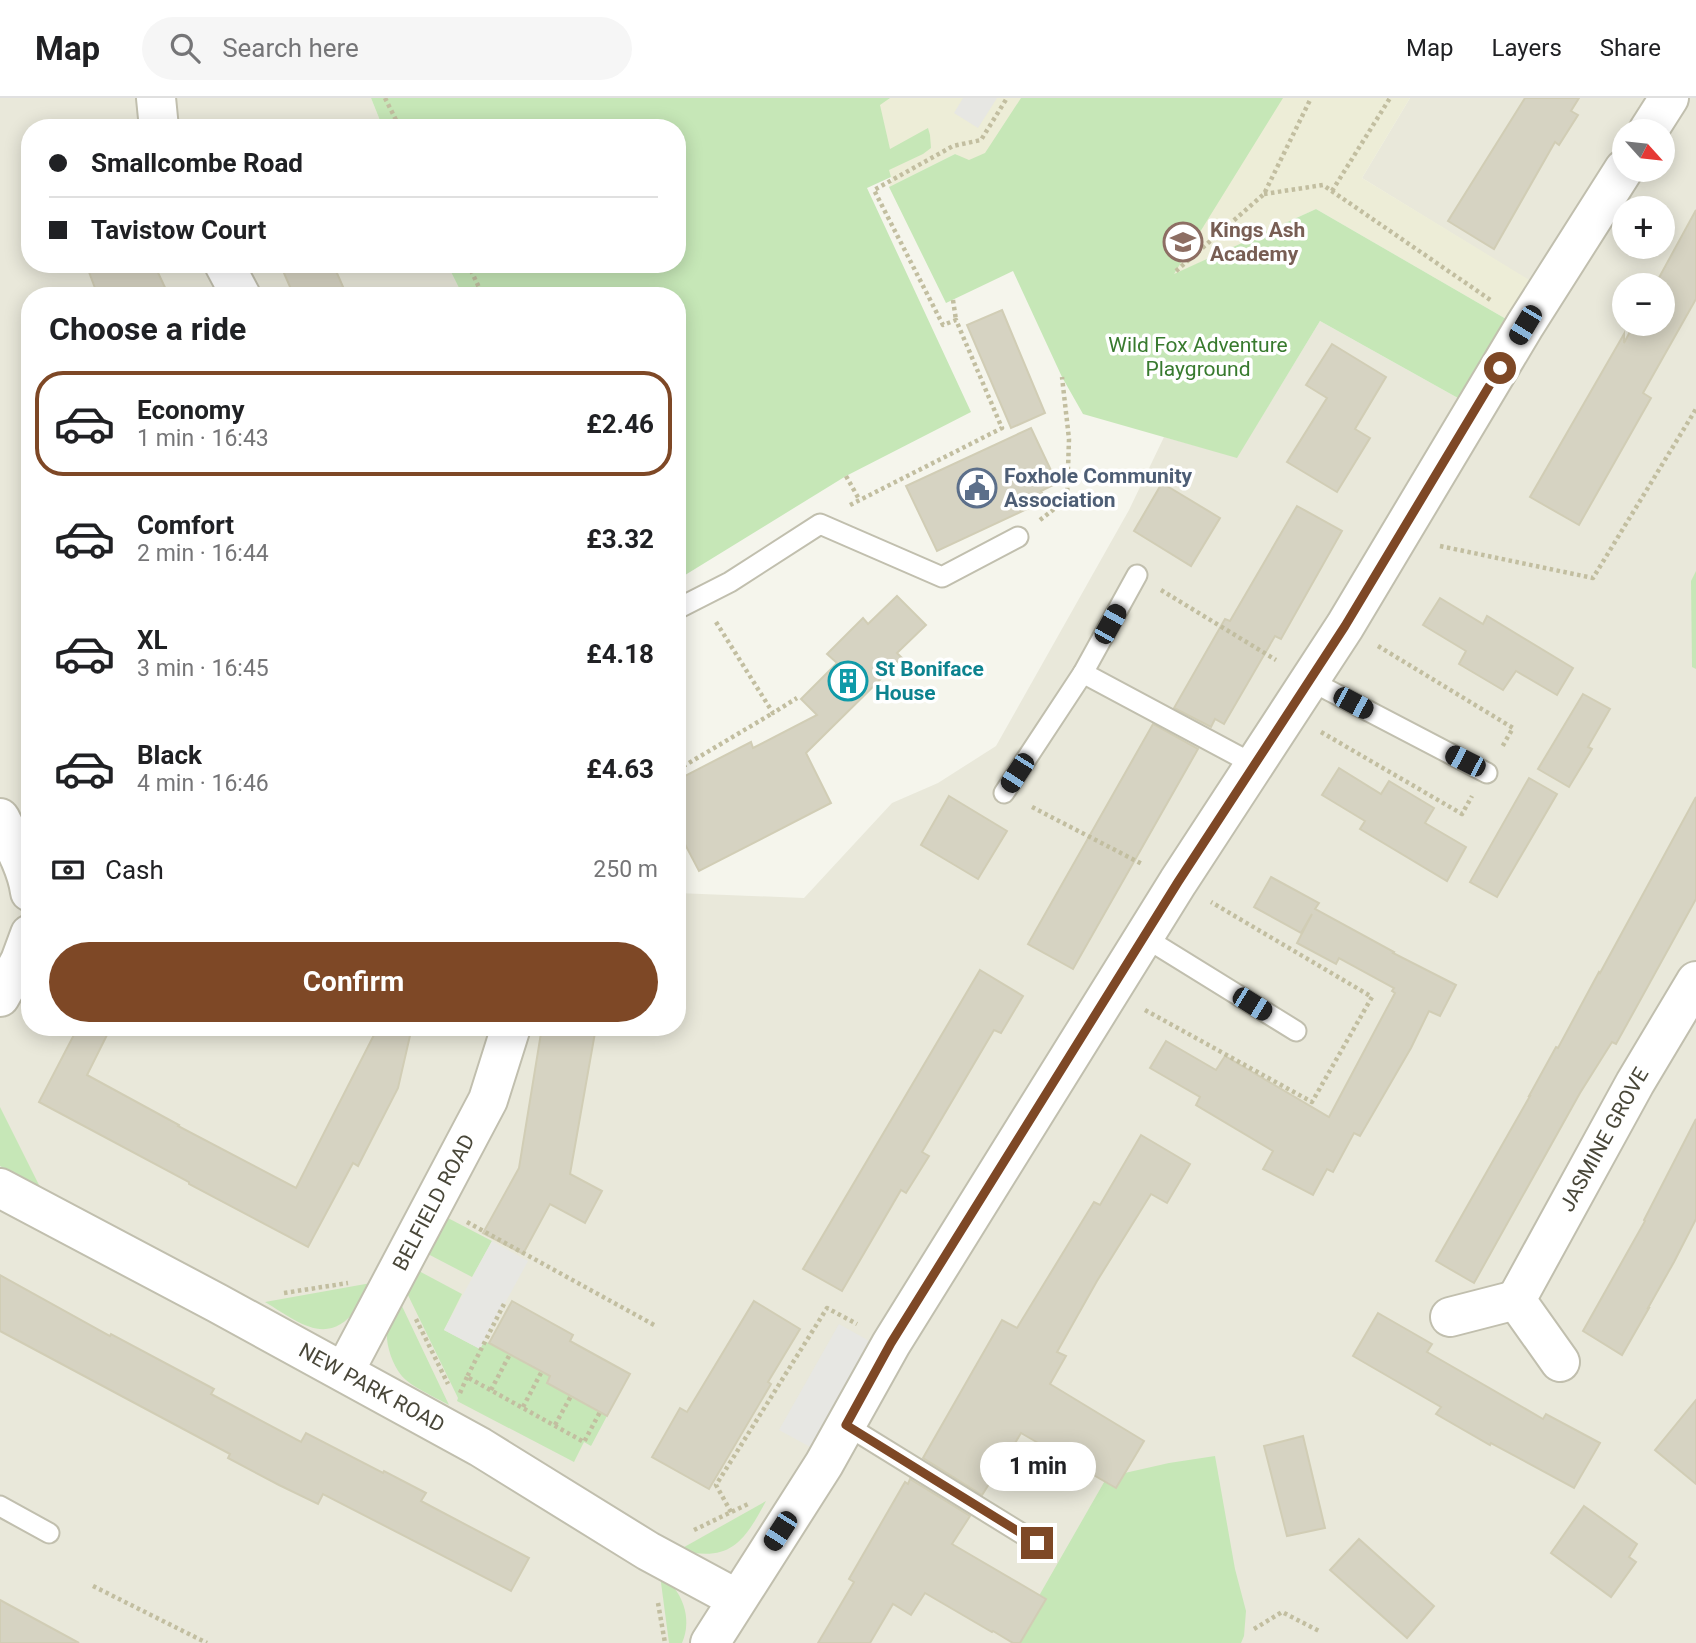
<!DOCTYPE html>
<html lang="en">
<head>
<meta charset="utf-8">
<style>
  :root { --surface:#fff; --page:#f6f6f6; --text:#202124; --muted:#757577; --line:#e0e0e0; --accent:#7e4826 }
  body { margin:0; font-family:Roboto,sans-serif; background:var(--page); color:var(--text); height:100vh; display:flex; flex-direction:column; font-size:26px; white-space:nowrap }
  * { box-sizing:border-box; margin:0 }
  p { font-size:23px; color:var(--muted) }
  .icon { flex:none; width:38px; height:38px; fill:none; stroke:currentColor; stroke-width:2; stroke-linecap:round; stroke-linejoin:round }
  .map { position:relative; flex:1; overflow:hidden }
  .details { position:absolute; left:21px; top:189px; width:665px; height:749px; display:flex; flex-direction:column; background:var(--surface); border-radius:28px; box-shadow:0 4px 18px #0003 }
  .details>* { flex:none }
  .top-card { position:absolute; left:21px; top:21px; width:665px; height:154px; border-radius:28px; box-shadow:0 4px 18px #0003; display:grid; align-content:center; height:154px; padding:0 28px; background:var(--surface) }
  .needle { width:46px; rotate:117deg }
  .fabs { position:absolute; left:1612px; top:21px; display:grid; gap:14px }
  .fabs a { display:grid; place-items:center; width:63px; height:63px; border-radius:50%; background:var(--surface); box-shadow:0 4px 18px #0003; font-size:35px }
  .end { position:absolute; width:32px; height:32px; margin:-16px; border:9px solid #7e4826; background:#fff; box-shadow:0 0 0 4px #fff }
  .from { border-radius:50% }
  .bubble { position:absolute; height:49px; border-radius:24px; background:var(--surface); box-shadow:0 4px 18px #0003; font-size:23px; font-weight:700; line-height:49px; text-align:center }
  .car { position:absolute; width:21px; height:42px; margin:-21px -10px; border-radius:9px; box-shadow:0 0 5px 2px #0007; background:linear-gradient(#222 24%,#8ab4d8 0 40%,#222 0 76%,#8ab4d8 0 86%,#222 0) }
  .top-card b { display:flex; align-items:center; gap:24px; height:66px; font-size:26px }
  .top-card b+b { border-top:2px solid var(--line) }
  .top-card i { width:18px; height:18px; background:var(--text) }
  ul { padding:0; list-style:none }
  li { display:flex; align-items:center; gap:21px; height:105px; margin:0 14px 10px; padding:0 14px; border:4px solid transparent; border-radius:28px }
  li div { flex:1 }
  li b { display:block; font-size:26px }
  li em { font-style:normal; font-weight:700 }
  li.active { border-color:var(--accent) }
  li>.icon { width:63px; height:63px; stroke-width:1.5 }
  h2 { padding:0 28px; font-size:32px; line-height:84px }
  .pay { display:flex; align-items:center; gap:18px; height:77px; padding:0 28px; font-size:26px }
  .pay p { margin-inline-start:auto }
  .cta { display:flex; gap:14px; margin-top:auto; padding:14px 28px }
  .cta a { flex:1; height:80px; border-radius:42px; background:var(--accent); color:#fff; font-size:28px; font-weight:700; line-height:80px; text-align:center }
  header { display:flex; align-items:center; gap:42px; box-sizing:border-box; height:98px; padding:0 35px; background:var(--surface); border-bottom:2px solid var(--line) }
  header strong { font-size:33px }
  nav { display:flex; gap:38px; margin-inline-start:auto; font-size:24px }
  .search { width:490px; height:63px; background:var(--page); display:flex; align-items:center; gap:18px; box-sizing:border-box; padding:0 24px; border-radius:38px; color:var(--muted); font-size:26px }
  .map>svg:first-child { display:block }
  .residential { fill:#e9e8da; fill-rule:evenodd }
  .education { fill:#ededd7 }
  .green { fill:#c6e7b7 }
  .parking { fill:#e7e7e3 }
  .building { fill:#d6d3c2; stroke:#d1cdb5; stroke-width:2 }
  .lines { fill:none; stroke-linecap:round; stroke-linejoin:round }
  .lane-casing { stroke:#c1bfae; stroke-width:23 }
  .street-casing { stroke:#c1bfae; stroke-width:42 }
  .path { stroke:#c2bea0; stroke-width:4.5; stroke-dasharray:3.5 3.5; stroke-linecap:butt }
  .lane { stroke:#fff; stroke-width:19 }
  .street { stroke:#fff; stroke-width:38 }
  .route { stroke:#7e4826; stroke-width:9 }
  .labels { text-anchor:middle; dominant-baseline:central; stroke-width:7; stroke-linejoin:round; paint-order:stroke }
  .education-label { font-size:21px; font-weight:bold; fill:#785e54; stroke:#fff; text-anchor:start }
  .park-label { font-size:21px; fill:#387a2e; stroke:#fff }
  .service-label { font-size:21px; font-weight:bold; fill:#4e5e75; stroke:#fff; text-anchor:start }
  .culture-label { font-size:21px; font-weight:bold; fill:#0d838f; stroke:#fff; text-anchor:start }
  .street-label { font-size:21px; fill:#494739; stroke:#fff }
</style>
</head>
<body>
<header>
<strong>Map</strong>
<div class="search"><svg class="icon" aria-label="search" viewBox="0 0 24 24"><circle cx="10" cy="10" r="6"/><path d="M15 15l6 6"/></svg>Search here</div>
<nav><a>Map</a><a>Layers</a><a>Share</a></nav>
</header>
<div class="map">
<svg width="1696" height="1545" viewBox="0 0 1696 1545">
  <rect width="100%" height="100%" fill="#f5f5ec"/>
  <path class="residential" d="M0,0H371L383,30H30V166H447L463,198H30V929H677V795L804,800L892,705L938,685L996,648L1129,412L1164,339L1237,359L1320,223L1465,304L1536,187L1362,80L1410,0H1696V1545H0ZM1624,33H1662V72H1624ZM1624,110H1662V149H1624ZM1624,187H1662V226H1624Z"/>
  <path class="education" d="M865,0H1410L1362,80L1536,186L1513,225L1316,111L1173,177L955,56L889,89L892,82L891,79L864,22Z"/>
  <g class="green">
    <path d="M371,0H890L880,7L890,51L928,30L930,37L931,50L923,56L889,72L891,79L867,90L971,314L846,378L677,482V198H463L447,166H677V30H383Z"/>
    <path d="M1021,0H1283L1174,176L1316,111L1513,225L1465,304L1320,223L1237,360L1083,316L1062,279L1013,173L946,205L889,89L955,56L969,62L985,55Z"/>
    <path d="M1696,473V571L1692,569L1691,483Z"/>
    <path d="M0,1009L40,1089L0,1068Z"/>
    <path d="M446,1119L492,1143L472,1179L426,1155Z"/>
    <path d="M417,1172L462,1196L444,1232L480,1251L484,1243C529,1261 568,1290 607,1318L591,1348L584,1344L574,1364L457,1303L458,1300L406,1193Z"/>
    <path d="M371,1185C366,1193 362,1202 357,1210C328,1251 297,1223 265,1204Z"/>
    <path d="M400,1204L449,1307C435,1299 411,1289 401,1277C393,1267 386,1248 387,1235C388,1224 394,1213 400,1204Z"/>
    <path d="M1215,1358L1235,1471L1246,1513L1244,1538L1241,1545H1012L1107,1379L1169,1365Z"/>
    <path d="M766,1403C744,1444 730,1465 679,1452Z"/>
    <path d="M660,1477C682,1491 693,1520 682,1545H669Z"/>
  </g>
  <g class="parking">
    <path d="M963,0H997L978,30L954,15Z"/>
    <path d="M492,1143L528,1163L480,1251L444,1232Z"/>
    <path d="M839,1226L871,1244L812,1350L779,1332Z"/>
  </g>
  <g class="building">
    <path d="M1525,0H1579L1571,13L1578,17L1559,47L1555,44L1494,151L1448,123Z"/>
    <path d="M1696,112V201L1643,295L1651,300L1579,427L1530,399L1624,236V245L1634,226H1662V187H1655Z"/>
    <path d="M86,166H154L169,198H98Z"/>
    <path d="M280,166H333L347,198H294Z"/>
    <path d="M1002,212L1045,315L1011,330L967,227Z"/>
    <path d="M1332,246L1386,279L1355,331L1370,340L1337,394L1287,364L1327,300L1306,287Z"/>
    <path d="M1031,330L1057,385L1041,393L1046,402L937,453L906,388Z"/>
    <path d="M1162,385L1220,420L1191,468L1134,433Z"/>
    <path d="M1297,408L1342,433L1281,541L1275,538L1224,626L1215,621L1211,629L1174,610L1225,521L1230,523Z"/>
    <path d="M897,498L926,527L897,555L902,560L806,655L831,705L699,773L677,731V682L751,644L753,650L817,617L801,601L837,565L827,556L863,520L868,526Z"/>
    <path d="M1440,500L1483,526L1487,518L1573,570L1557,597L1516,573L1503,592L1459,566L1466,553L1423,527Z"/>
    <path d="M1583,596L1610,611L1588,649L1592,651L1569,689L1538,671Z"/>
    <path d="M1153,626L1198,651L1073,871L1028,846Z"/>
    <path d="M1339,670L1381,696L1389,683L1434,710L1425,725L1466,749L1447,783L1360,731L1365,723L1322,697Z"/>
    <path d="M1529,680L1557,696L1497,799L1470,784Z"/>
    <path d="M949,698L1007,733L978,781L921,747Z"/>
    <path d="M1696,699V801L1616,946L1612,944L1580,995L1474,1185L1436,1163L1530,998H1529L1556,949L1558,950L1599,874L1600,875Z"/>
    <path d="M1271,779L1319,805L1315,811L1394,854L1393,855L1456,887L1440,918L1429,913L1411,950L1360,1038L1354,1035L1333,1074L1327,1071L1313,1097L1263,1071L1273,1053L1196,1007L1200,999L1150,970L1166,943L1216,972L1225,958L1329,1019L1395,895L1392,893L1394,890L1339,860L1336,866L1297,845L1312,816L1301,835L1254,809Z"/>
    <path d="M980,872L1023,898L1001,935L994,932L922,1054L929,1058L906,1095L901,1092L842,1193L803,1171Z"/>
    <path d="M78,929H111L87,977L179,1027L178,1028L296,1090L378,929H412L398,990L358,1068L353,1065L308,1149L189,1086V1084L39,1004Z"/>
    <path d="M542,929H596L570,1076L602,1093L585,1125L550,1106L523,1156L483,1135L519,1070Z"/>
    <path d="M1696,1021V1121L1674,1164L1648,1210H1649L1622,1257L1583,1233L1645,1123L1644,1122Z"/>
    <path d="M1141,1037L1190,1066L1167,1105L1151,1096L1097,1183L1057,1254L1066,1258L1050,1286L1144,1343L1116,1390L1021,1335L995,1379L994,1378L982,1397L923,1360L1002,1222L1017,1230L1094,1104L1100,1107Z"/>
    <path d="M0,1177L110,1238L111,1236L214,1291L211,1296L301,1344L306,1335L383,1375L384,1373L426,1395L421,1403L529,1460L511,1493L323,1396L318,1406L279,1387L228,1360L230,1356L0,1233Z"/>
    <path d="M512,1203L573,1237L570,1243L630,1276L607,1318L547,1285L550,1278L489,1245Z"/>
    <path d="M754,1203L800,1231L768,1284L771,1286L709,1391L652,1359L680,1310L687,1314Z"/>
    <path d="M1378,1215L1432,1246L1427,1254L1543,1321L1546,1316L1600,1345L1574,1390L1491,1345L1490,1347L1436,1316L1441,1309L1353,1258Z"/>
    <path d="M1696,1302V1386L1655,1352Z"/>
    <path d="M1303,1338L1325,1430L1287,1438L1264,1348Z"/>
    <path d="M910,1381L970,1418L952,1446L1046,1501L1020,1545H1013L993,1533L992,1534L925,1495L911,1517L893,1506L870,1545H818L854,1484L849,1481L905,1384L908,1386Z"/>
    <path d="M1584,1408L1637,1446L1629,1459L1636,1464L1611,1499L1551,1455Z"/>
    <path d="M1359,1441L1434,1508L1407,1540L1330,1472Z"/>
    <path d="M0,1502L79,1545H0Z"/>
  </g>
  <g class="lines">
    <defs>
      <g id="lane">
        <path d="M1137,477L1083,575L1253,666"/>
        <path d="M677,511L730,484L820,426L942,479L1018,439"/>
        <path d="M1309,582L1487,675"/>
        <path d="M1004,695L1083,575"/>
        <path d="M1144,839L1296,933"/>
        <path d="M846,1327L1037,1445"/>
        <path d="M0,1408L49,1435"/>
      </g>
      <g id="street">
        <path d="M156,0L159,30"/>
        <path d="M1648,33L1669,0"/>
        <path d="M224,166L241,198"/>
        <path d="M0,720C11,742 27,770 30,794"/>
        <path d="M0,899L20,863L30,836"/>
        <path id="s1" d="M0,1090L217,1205L480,1349L648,1453L737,1501"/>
        <path d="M1450,1219L1516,1202"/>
        <path id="s2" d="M1560,1264L1516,1202L1635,985L1696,883"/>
        <path id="s3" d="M344,1274L488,1002L511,929"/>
        <path d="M710,1545L824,1366L891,1246L1178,784L1345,528L1525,227L1624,71"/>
      </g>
    </defs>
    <use href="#lane" class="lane-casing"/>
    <use href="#street" class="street-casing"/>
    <g class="path">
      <path d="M385,0L400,30"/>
      <path d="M1332,93L1390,0"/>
      <path d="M1264,96L1323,87L1492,203"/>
      <path d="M468,166L483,198"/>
      <path d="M1176,173L1264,96L1311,0"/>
      <path d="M953,202L956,222"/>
      <path d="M846,378L859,401"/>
      <path d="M850,407L1002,330L956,222L943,227L874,92L953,48L981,42L1007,0"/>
      <path d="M1040,422L1067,401L1069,341L1062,279"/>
      <path d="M1440,448L1593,480L1696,311"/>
      <path d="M1161,492L1276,562"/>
      <path d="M716,524L773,615L797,600"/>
      <path d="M1378,548L1513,630L1502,649"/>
      <path d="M1321,634L1462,716L1472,698"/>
      <path d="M677,672L773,615"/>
      <path d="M677,676L680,681"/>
      <path d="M1032,709L1142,766"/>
      <path d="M1145,912L1312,1004L1372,899L1211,804"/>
      <path d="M467,1124L656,1228"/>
      <path d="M284,1195L348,1185"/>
      <path d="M504,1206L467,1279L584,1344L600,1314"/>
      <path d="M416,1221L448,1286"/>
      <path d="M491,1292L510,1256"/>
      <path d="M460,1295L467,1279"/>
      <path d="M523,1309L542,1273"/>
      <path d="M555,1327L571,1298"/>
      <path d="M731,1414L716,1387L827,1210L857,1226"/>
      <path d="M694,1432L750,1405"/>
      <path d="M93,1488L207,1545"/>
      <path d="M658,1505L665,1545"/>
      <path d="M1254,1531L1282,1514L1321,1534"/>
    </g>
    <use href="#lane" class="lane"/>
    <use href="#street" class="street"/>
  </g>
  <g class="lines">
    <path class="route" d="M1037,1445L846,1327L891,1245L1178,784L1345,528L1500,270"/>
  </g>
  <defs>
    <symbol id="school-ring" viewBox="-11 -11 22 22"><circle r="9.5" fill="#fff" stroke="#8d6e63" stroke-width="1.5"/><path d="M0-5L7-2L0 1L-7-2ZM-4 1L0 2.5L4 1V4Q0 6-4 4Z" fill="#8d6e63"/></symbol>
    <symbol id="civic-ring" viewBox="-11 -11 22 22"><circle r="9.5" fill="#fff" stroke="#5c6f8a" stroke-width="1.5"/><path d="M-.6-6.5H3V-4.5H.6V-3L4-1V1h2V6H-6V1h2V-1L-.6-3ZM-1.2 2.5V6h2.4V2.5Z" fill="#5c6f8a"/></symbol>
    <symbol id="building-ring" viewBox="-11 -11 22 22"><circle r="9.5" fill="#fff" stroke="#0f9aa8" stroke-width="1.5"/><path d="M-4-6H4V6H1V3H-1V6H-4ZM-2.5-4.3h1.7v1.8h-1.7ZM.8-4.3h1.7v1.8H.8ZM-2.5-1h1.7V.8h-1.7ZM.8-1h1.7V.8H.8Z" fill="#0f9aa8"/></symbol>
  </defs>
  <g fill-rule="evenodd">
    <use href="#school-ring" x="1161" y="122" width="44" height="44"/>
    <use href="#civic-ring" x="955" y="368" width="44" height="44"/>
    <use href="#building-ring" x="826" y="561" width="44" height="44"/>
  </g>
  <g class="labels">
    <g class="education-label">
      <text x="1210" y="132">Kings Ash<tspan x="1210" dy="24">Academy</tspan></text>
    </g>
    <g class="park-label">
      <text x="1198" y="247">Wild Fox Adventure<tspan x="1198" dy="24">Playground</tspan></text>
    </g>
    <g class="service-label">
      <text x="1004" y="378">Foxhole Community<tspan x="1004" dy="24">Association</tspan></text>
    </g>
    <g class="culture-label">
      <text x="875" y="571">St Boniface<tspan x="875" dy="24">House</tspan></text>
    </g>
    <g class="street-label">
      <text stroke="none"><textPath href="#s2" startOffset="259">JASMINE GROVE</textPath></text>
      <text stroke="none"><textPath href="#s3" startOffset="192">BELFIELD ROAD</textPath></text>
      <text stroke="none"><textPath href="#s1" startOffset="422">NEW PARK ROAD</textPath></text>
    </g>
  </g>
</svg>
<div class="fabs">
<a><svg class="needle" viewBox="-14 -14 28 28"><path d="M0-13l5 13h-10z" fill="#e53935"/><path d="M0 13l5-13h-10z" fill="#757577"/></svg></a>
<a>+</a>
<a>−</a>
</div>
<i class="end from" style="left:1500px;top:270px"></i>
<i class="end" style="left:1037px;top:1445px"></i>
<div class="bubble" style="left:980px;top:1344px;width:116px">1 min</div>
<i class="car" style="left:1525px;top:227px;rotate:211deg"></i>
<i class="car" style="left:1110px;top:526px;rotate:29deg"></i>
<i class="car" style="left:1353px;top:605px;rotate:118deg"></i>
<i class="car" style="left:1465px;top:663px;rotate:297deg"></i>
<i class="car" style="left:1017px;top:675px;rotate:213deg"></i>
<i class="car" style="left:1252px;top:906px;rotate:122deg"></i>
<i class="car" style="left:780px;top:1433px;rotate:213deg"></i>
<div class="top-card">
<b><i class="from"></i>Smallcombe Road</b>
<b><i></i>Tavistow Court</b>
</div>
<section class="details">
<h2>Choose a ride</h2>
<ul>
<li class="active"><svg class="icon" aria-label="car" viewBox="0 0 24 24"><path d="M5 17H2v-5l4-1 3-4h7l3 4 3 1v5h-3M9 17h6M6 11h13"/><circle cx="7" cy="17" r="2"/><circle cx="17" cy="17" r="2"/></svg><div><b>Economy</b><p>1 min · 16:43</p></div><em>£2.46</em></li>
<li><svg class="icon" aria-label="car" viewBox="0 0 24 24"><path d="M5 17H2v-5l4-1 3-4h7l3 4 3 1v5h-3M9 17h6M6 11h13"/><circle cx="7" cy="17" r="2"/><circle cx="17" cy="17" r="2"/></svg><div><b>Comfort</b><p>2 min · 16:44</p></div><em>£3.32</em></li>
<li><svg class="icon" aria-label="car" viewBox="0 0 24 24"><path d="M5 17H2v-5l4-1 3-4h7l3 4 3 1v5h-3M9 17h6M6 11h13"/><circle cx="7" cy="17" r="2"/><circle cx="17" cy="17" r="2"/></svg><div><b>XL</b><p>3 min · 16:45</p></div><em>£4.18</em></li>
<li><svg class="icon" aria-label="car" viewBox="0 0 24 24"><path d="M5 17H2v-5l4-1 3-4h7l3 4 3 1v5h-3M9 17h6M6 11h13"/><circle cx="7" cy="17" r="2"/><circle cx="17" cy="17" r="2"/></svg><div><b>Black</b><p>4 min · 16:46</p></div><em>£4.63</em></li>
</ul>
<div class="pay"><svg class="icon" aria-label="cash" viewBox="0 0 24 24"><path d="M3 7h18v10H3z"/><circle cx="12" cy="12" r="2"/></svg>Cash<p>250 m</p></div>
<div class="cta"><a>Confirm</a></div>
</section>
</div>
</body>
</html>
